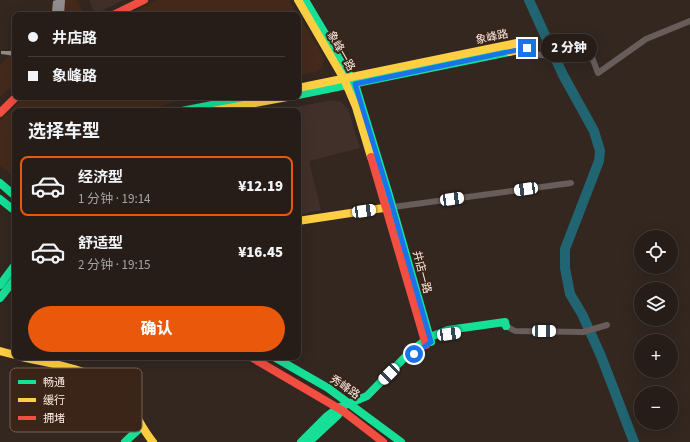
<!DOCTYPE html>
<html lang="zh">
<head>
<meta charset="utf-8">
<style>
  :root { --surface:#261d18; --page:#322a25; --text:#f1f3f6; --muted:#a4a2a2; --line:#423b37; --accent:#ea580c }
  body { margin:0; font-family:"Source Sans 3","Noto Sans SC",sans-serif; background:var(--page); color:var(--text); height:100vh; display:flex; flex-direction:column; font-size:15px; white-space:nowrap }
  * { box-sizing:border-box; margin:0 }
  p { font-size:13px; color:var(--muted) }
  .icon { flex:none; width:22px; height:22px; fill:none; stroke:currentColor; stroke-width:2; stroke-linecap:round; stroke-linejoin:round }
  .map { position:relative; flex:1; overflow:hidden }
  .side { position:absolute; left:12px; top:108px; width:289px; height:252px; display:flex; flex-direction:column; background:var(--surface); border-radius:8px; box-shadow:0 4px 16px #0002,0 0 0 1px var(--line) }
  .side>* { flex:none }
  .guide { position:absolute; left:12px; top:12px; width:289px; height:88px; border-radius:8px; box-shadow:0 4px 16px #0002,0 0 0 1px var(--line); display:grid; align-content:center; height:88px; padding:0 16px; background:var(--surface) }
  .controls { position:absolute; left:634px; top:230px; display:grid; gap:8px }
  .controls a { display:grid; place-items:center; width:44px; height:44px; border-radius:50%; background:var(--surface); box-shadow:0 4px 16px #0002,0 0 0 1px var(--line); font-size:20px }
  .end { position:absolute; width:18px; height:18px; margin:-9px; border:5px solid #1a73e8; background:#fff; box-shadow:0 0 0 2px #fff }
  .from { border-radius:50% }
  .bubble { position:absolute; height:28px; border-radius:14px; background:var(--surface); box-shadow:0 4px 16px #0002,0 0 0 1px var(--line); font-size:13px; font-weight:800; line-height:28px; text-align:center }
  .car { position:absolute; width:12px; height:24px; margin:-12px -6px; border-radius:5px; box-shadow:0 0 3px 1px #0007; background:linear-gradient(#fff 24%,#345 0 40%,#fff 0 76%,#345 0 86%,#fff 0) }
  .guide b { display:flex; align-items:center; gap:14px; height:38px; font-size:15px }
  .guide b+b { border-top:1px solid var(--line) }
  .guide i { width:10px; height:10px; background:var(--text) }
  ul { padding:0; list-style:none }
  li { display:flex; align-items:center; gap:12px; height:60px; margin:0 8px 6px; padding:0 8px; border:2px solid transparent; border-radius:8px }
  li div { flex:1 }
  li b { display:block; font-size:15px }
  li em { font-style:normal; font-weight:800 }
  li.current { border-color:var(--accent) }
  li>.icon { width:36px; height:36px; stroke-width:1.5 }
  h2 { padding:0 16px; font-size:18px; line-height:48px }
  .action { display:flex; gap:8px; margin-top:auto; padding:8px 16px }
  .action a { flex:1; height:46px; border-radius:24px; background:var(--accent); color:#fff; font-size:16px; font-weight:800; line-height:46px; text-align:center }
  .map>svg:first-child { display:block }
  .built { fill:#452a1c }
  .education { fill:#413029 }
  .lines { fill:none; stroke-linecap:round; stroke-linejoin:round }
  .river { stroke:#206571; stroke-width:10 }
  .building { fill:#918c8e }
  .street { stroke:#695d5c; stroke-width:6 }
  .fast { stroke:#16e098; stroke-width:8 }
  .slow { stroke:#ffcf43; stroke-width:8 }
  .jam { stroke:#f24e42; stroke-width:8 }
  .route { stroke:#1a73e8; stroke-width:5 }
  .labels { text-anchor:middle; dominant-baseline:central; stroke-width:4; stroke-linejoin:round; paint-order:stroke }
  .street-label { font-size:11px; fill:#fdede5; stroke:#3b2418 }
  .key { fill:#3b2418; stroke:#756056; stroke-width:1 }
  .key-label { font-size:11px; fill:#fdede5 }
</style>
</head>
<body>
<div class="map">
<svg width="690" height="442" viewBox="0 0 690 442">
  <rect width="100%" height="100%" fill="#332720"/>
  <g class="built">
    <path d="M56,0H77L82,11V15H54V13H51L53,1Z"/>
    <path d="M158,0H289L322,54L324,60L323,66L316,72L298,75V15H128Z"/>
    <path d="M15,37V83L0,97V65L9,56L11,44H14Z"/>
    <path d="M24,97H195L165,104L151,111H15V178L0,165V121Z"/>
  </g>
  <g class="education">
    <path d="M89,0H123L96,14Z"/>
    <path d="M333,100L341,102L348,109L360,148L309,161L321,210L298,215V111H274Z"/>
  </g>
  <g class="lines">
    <path class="river" d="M529,0L563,75L594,131L600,151L599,161L565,249V268L570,294L582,314L601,356L634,442"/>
  </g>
  <g class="building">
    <path d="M56,0H65L64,15H54L55,13H52L53,1Z"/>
    <path d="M11,39H15V56L1,54V51H11Z"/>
  </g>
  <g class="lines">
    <g class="street">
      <path d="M527,48C548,66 564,45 586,49L590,52L598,73L646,39L690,21"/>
      <path d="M393,207L571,183"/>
      <path d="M506,326L515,331L583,332L607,325"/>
    </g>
    <g class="fast">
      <path d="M305,0L355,84L389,195L431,342"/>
      <path d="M298,95L509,52"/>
      <path d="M182,111L252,97"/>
      <path d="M0,183L15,196"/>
      <path d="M0,199L15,211"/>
      <path d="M0,285L15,265"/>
      <path d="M0,298L15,279"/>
      <path d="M274,357L328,388L401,442"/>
      <path d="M125,442L141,427"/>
      <path d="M301,442L326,417L338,408L367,396L411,351L430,337L448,330L505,322L506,326"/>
      <path d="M309,442L338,415"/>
    </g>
    <g class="slow">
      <path d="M298,0L344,79L356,107L371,157"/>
      <path d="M298,88L526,41L527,48L509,52"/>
      <path d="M213,111L287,97"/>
      <path d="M298,221L390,207"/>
      <path d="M0,351L15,355"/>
      <path d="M22,357C52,364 98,370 120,393C134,407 140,427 153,442"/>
    </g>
    <g class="jam">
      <path d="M113,15L144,0"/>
      <path d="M0,113L16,97"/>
      <path d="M371,157L426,345"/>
      <path d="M251,357L343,411L383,442"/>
    </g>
  </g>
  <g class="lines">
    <path class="route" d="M414,354L431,342L389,195L355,84L527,48"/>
  </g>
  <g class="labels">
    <g class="street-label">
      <text transform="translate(492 37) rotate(-12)">象峰路</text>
      <text transform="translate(341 51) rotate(60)">象峰一路</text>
      <text transform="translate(422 272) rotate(75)">井店一路</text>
      <text transform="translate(345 387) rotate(34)">秀峰路</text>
    </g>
  </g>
  <rect x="10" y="368" width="132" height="64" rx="6" class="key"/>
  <rect x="18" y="380" width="18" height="4" fill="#16e098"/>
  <rect x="18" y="398" width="18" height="4" fill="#ffcf43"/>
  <rect x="18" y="416" width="18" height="4" fill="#f24e42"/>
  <g class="key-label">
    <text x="43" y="386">畅通</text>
    <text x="43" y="404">缓行</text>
    <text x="43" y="422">拥堵</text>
  </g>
</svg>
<div class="controls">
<a><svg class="icon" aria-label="locate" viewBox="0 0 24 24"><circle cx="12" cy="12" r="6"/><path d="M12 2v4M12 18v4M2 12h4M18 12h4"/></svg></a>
<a><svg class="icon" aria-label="layers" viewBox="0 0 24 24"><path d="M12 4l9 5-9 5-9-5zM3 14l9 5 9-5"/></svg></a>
<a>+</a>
<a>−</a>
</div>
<i class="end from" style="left:414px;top:354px"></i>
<i class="end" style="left:527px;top:48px"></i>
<div class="bubble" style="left:541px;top:34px;width:56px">2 分钟</div>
<i class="car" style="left:526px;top:189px;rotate:262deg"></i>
<i class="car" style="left:452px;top:199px;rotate:82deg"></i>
<i class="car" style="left:364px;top:211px;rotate:82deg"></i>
<i class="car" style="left:544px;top:331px;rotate:90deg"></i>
<i class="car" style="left:449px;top:334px;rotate:82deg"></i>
<i class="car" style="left:389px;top:374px;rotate:225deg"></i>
<div class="guide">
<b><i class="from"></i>井店路</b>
<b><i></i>象峰路</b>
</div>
<section class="side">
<h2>选择车型</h2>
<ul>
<li class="current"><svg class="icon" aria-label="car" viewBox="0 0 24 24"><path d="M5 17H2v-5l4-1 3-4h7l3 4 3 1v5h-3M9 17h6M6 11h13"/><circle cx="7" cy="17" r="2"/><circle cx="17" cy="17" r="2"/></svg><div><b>经济型</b><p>1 分钟 · 19:14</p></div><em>¥12.19</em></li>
<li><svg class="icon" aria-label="car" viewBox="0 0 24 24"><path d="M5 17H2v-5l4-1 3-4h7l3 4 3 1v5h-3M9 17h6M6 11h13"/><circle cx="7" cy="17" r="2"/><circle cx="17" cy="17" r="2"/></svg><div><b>舒适型</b><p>2 分钟 · 19:15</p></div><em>¥16.45</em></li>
</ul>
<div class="action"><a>确认</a></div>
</section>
</div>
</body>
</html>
